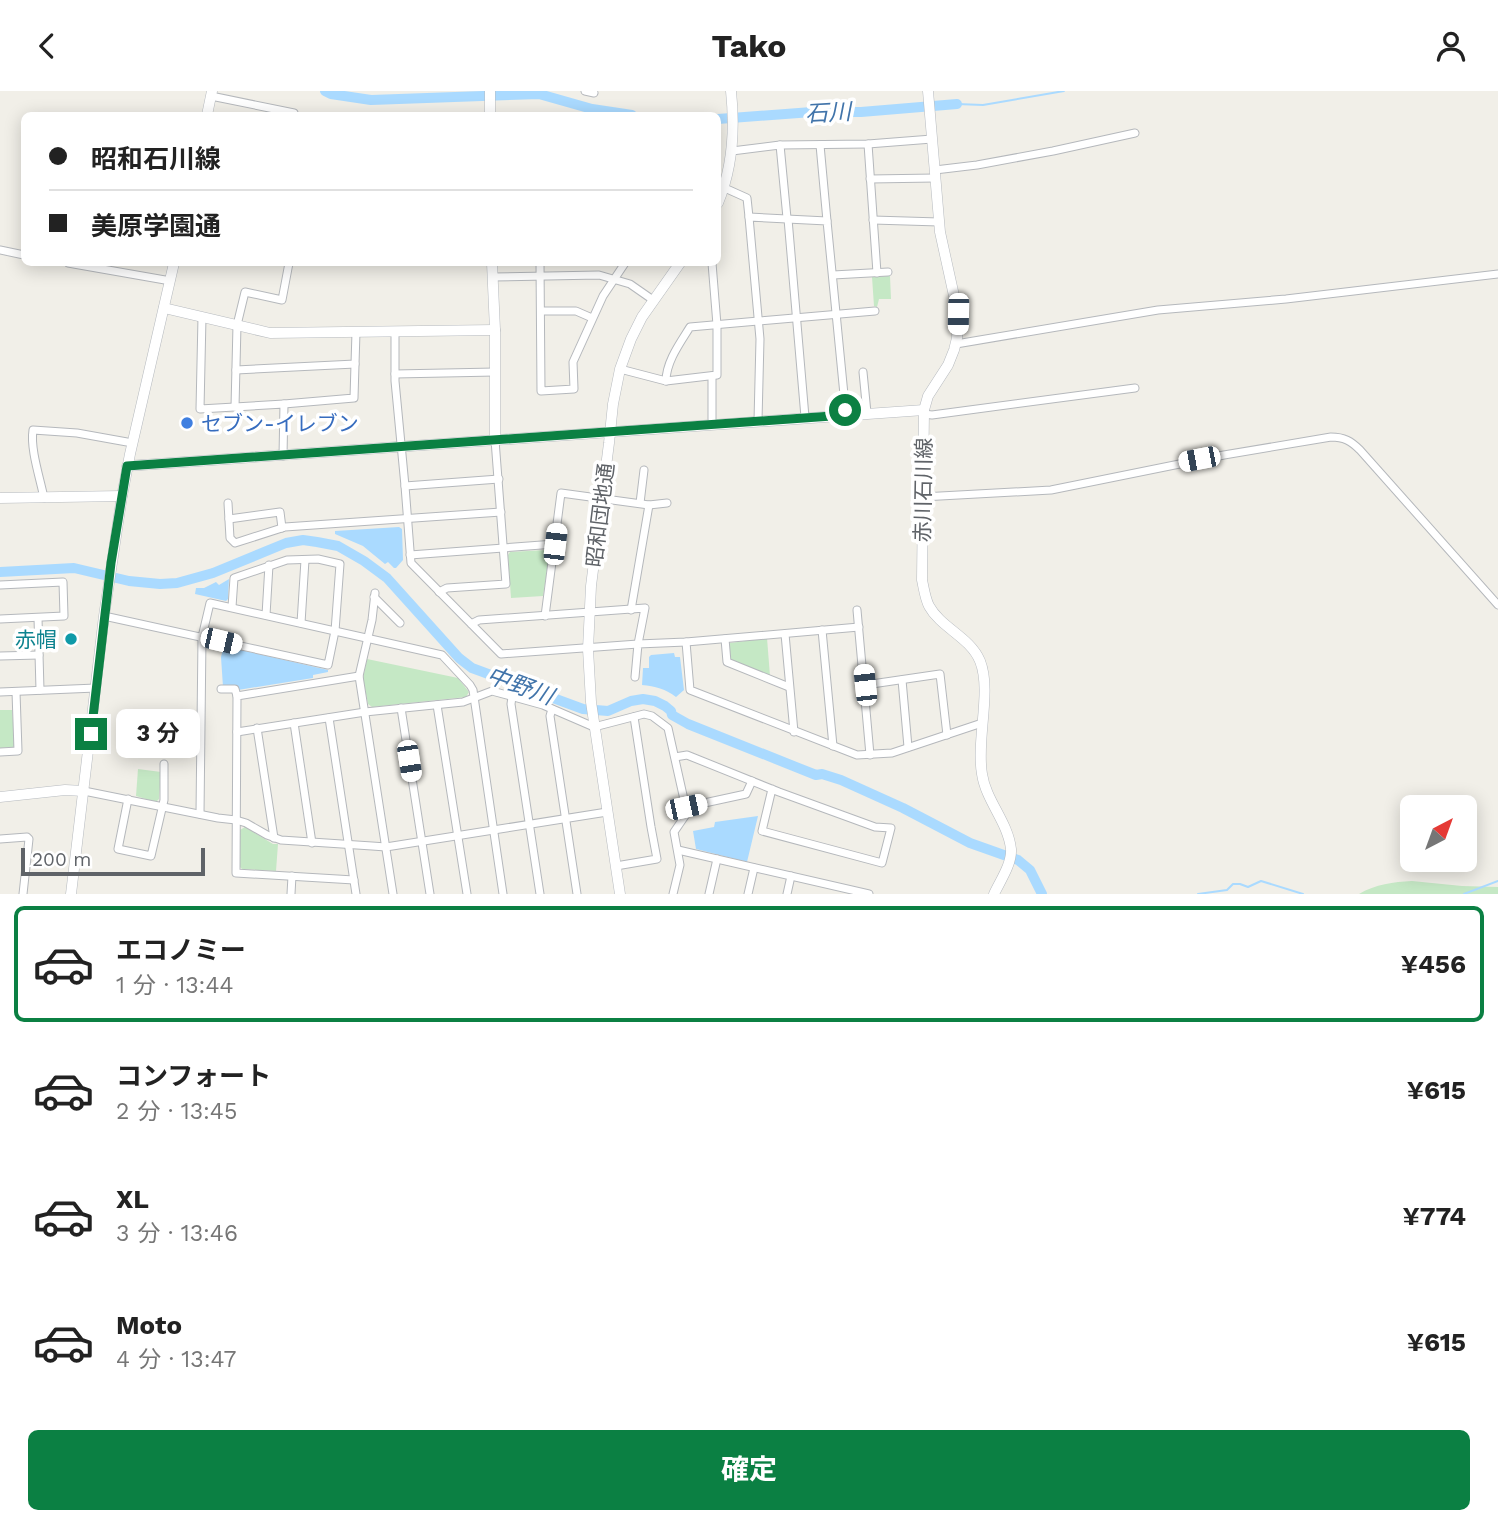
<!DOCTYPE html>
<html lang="ja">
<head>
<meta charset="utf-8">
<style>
  :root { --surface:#fff; --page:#f2f2f2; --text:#222; --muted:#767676; --line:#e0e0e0; --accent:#0b8043 }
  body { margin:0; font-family:"Work Sans","Noto Sans JP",sans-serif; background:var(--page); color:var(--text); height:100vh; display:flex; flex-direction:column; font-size:26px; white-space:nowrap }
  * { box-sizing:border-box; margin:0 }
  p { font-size:23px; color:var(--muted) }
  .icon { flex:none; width:38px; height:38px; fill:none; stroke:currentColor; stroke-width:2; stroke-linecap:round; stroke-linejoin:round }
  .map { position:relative; height:803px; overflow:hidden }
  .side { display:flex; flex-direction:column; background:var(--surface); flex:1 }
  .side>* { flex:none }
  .hud { position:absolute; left:21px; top:21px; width:700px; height:154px; border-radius:10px; box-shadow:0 4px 18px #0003; display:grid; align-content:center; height:154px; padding:0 28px; background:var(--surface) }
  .needle { width:46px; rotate:41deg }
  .buttons { position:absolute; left:1400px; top:704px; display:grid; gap:14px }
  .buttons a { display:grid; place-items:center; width:77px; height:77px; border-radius:10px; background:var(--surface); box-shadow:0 4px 18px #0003; font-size:35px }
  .scale { position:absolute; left:21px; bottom:18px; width:184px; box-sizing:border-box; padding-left:7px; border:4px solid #5f6368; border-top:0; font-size:19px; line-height:24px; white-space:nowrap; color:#5f6368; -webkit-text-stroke:5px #fff; paint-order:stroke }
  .end { position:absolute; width:32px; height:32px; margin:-16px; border:9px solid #0b8043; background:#fff; box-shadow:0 0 0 4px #fff }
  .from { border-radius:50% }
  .bubble { position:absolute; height:49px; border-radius:10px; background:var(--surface); box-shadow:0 4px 18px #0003; font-size:23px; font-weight:700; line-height:49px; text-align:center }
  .car { position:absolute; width:21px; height:42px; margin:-21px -10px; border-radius:9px; box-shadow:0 0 5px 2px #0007; background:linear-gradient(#fff 24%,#345 0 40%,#fff 0 76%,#345 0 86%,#fff 0) }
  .hud b { display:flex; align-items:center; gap:24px; height:66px; font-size:26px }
  .hud b+b { border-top:2px solid var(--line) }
  .hud i { width:18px; height:18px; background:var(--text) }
  ul { padding:12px 0 0; list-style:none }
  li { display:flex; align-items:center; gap:21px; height:116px; margin:0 14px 10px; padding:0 14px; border:4px solid transparent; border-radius:10px }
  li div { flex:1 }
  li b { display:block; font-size:26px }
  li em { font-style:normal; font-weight:700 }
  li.active { border-color:var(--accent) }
  li>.icon { width:63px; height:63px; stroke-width:1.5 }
  .button { display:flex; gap:14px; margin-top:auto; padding:14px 28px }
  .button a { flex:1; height:80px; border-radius:10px; background:var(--accent); color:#fff; font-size:28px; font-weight:700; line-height:80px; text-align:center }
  header { display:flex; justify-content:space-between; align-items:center; height:91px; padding:0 28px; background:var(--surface); font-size:32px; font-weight:700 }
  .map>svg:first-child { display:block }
  .green { fill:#c5e8c5 }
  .water { fill:#aadaff }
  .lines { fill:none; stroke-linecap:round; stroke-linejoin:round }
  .stream { stroke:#aadaff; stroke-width:2 }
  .river { stroke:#aadaff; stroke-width:10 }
  .street-casing { stroke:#b5b8bc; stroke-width:9 }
  .secondary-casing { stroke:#b6babf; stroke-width:11 }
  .street { stroke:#fff; stroke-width:7 }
  .secondary { stroke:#fff; stroke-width:10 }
  .route { stroke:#0b8043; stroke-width:9 }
  .shop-dot { fill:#3f7fe0; stroke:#fff; stroke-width:2.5 }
  .culture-dot { fill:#0f9aa8; stroke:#fff; stroke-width:2.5 }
  .labels { text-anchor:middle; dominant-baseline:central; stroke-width:7; stroke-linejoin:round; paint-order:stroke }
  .shop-label { font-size:21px; fill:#366cbe; stroke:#fff; text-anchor:start }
  .street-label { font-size:21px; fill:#5f6368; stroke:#fff }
  .culture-label { font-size:21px; fill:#0d838f; stroke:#fff; text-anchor:end }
  .water-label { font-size:23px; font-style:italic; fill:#4174aa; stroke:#fff }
</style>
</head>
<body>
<header><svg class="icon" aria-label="back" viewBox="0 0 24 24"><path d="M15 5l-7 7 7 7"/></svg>Tako<svg class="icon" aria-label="person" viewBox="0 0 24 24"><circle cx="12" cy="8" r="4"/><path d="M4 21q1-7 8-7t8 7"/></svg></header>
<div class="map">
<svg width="1498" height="803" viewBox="0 0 1498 803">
  <rect width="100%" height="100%" fill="#f1efe8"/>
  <g class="green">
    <path d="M890,185L891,208H879L877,216L874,215L872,186Z"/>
    <path d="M546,459L550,462L543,505L511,507L508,464L510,461Z"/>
    <path d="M767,547L770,585L732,570L730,567L728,554L730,552Z"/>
    <path d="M367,568L458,587L469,601L466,606L372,616L368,613L363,587Z"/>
    <path d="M0,619H12L15,654L13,656L0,657Z"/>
    <path d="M138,678L161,681L159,708L156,711L136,705Z"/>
    <path d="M245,736L273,753H278L276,780L242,778L239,775L240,739Z"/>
    <path d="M1412,790L1462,795L1498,796V803H1359C1376,793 1393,791 1412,790Z"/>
  </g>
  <g class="water">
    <path d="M399,436L402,438L403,469L396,477H394L388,471L385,473L363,455L335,443V440Z"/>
    <path d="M229,488L228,508L226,510L195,503L196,497H204L216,491L219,494Z"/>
    <path d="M224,555L328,579V581L313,584V587L238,599L236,595L223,596L221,566Z"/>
    <path d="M674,562L675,566H680L684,599L676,606C666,598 655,595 642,594L643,577H649V566L651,564Z"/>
    <path d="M758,725L747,771L696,758L693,740L714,736L715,731Z"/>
  </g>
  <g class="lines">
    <g class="stream">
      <path d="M957,13L983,14L1064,0"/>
      <path d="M1198,803L1227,799L1233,793H1240L1248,796L1261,790L1303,803"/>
      <path d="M1464,803L1498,790"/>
    </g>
    <g class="river">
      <path d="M325,0L331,3L371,9L539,3L592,18L632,24"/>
      <path d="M718,28L812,21H861L957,13"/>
      <path d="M0,481L74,477L129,490L160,493L177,492L213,482L286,452L303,449L317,451L338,455L364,470L387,487L459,567L472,577L583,618L608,620L631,610L643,608L655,610L665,615L671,620L672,624L688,633L816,684L822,683L841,689L903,717L970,752L1018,769L1030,779L1042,803"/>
    </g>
    <defs>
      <g id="street">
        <path d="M585,0L594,2"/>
        <path d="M211,5L294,22V24"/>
        <path d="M868,53L877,182"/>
        <path d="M780,54L787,127"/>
        <path d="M820,54L827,130"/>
        <path d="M732,60L780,54L868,53L932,48"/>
        <path d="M935,79L977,74L1053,60L1135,42"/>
        <path d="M870,88L935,87"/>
        <path d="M718,94L747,107L749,126"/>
        <path d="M788,128L805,326"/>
        <path d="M873,129L939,131"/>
        <path d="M0,159L24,164"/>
        <path d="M68,172L165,189"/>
        <path d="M540,172L541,300L574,298L573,271L603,205L625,172"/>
        <path d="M833,184L888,181"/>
        <path d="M493,186L599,184L630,193L653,209"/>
        <path d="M541,220H576L592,227"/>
        <path d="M202,226L200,318L284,313L283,365"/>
        <path d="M395,240V290L405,395L411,472L501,563L638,553L645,517L479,529L471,533"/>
        <path d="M956,253L1158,219L1286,208L1498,183"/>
        <path d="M620,278L666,290C666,271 680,252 690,236L875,220"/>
        <path d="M236,279L355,273L356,241"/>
        <path d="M863,281L867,322"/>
        <path d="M395,283L495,281"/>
        <path d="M666,290L717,284V234L712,172"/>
        <path d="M284,313L354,307L355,273"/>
        <path d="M235,316L237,234L245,201L282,209L289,172"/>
        <path d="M924,323L932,324L1135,297"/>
        <path d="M712,328V285"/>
        <path d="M758,330L760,248L749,126L827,130L846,324"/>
        <path d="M405,395L499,388"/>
        <path d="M922,406L1051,399L1224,364L1331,346C1344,346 1351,350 1360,359L1498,514"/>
        <path d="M44,407C40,387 30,358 33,339L77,342L127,351"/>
        <path d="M228,412L230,447L235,452L285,436L501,421"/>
        <path d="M640,412L644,379"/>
        <path d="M229,428L280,421L282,437"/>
        <path d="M410,464L555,453"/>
        <path d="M0,494L63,491L64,525L0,528"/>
        <path d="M439,501L447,497L506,493L495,349"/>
        <path d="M375,502L372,529L359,585L393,803"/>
        <path d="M374,506L400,532"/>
        <path d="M631,519L649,414"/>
        <path d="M857,519L870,664"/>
        <path d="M266,524L269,474"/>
        <path d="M104,525L328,574L335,540L340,473L318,468L287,469L234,487L232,516"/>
        <path d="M545,525L561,402L649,414L667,412"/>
        <path d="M38,527L40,599"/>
        <path d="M301,532L305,469"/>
        <path d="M822,539L833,655"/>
        <path d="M785,543L794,641"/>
        <path d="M725,548L727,571L789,596"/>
        <path d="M686,551L690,599L857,664L892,662L982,632"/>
        <path d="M0,565L39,564"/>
        <path d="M635,586L638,553L686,551L859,536"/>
        <path d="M902,589L908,656"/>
        <path d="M865,594L940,583L947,644"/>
        <path d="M221,598H235L237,605"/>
        <path d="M0,601L96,597"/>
        <path d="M512,606L511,613L540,803"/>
        <path d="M437,614L467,803"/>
        <path d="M401,617L430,803"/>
        <path d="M552,618L550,625L577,803"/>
        <path d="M329,627L356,803"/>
        <path d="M294,632L312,752"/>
        <path d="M257,637L274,747"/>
        <path d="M237,641L365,621L463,611L492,600L543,614L594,636L644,623L652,625L668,637L687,722L674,741L680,774L673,803"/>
        <path d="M0,661L18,660L16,601"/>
        <path d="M675,666L687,664L779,701L875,736L891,737L882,772L762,740L772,698"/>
        <path d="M84,700L218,727L236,729L246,732L267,744L281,749L372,755L386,756L607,721"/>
        <path d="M128,708L118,758L151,765L164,709V673"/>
        <path d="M686,716L746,703L752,690"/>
        <path d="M200,723L202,546L210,512L442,564L470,594L473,599L503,803"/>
        <path d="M0,748L27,746L29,748L23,803"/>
        <path d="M678,759L869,803"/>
        <path d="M616,775L657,768L651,736L634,626"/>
        <path d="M354,789L236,782L237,605L359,585"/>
        <path d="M291,803L292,785"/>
        <path d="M709,803L717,768"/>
        <path d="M748,803L754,777"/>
        <path d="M787,803L791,785"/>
      </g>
      <g id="secondary">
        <path d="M490,0V24"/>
        <path d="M928,0L940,141L958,223L957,247L954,259L948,274L928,305L924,319L922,489C924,498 925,507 929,515C941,537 970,546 980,570C992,600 976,649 982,683C986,710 1008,731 1011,758C1012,773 1000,790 994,803"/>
        <path d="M207,24L212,0"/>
        <path d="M718,112C733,76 735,38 731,0"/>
        <path d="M492,172L495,239V349"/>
        <path d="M164,217L270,242L495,239"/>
        <path d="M127,375L924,319"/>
        <path d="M0,407L122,405"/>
        <path d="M0,706L65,699L84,700"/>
        <path d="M71,803L104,525L122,405L130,363L174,172"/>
        <path d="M620,803L591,611L588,558L591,495L609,352L613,313L620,278L631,248L642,226L680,172"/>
      </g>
    </defs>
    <use href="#street" class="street-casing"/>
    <use href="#secondary" class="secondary-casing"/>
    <use href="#street" class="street"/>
    <use href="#secondary" class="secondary"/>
  </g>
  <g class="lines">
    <path class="route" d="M91,643L111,472L127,375L846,324L845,319"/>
  </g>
  <circle class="shop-dot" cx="187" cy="332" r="7"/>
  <circle class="culture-dot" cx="71" cy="548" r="7"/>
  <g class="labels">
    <g class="shop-label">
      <text x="201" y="332">セブン-イレブン</text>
    </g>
    <g class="street-label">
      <text transform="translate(923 399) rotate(-89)">赤川石川線</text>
      <text transform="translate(600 424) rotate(-83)">昭和団地通</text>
    </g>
    <g class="culture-label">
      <text x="57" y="548">赤帽</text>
    </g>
    <g class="water-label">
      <text transform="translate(828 22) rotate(-3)">石川</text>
      <text transform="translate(520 595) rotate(20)">中野川</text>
    </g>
  </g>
</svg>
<div class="buttons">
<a><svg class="needle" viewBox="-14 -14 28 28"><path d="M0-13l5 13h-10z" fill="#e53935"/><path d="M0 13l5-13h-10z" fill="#767676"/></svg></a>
</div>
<div class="scale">200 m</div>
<i class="end from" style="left:845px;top:319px"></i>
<i class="end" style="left:91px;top:643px"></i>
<div class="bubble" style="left:116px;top:618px;width:84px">3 分</div>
<i class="car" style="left:958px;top:223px;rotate:181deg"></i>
<i class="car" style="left:1199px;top:368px;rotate:259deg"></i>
<i class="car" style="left:555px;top:453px;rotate:7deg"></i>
<i class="car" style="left:221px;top:550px;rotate:103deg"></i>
<i class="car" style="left:865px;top:594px;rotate:354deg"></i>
<i class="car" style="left:409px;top:670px;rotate:171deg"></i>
<i class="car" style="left:686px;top:716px;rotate:78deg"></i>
<div class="hud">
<b><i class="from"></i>昭和石川線</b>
<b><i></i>美原学園通</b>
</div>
</div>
<section class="side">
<ul>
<li class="active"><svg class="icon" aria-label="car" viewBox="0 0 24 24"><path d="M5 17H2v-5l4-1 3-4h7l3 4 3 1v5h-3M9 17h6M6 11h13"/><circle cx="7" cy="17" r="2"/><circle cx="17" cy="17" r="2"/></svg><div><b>エコノミー</b><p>1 分 · 13:44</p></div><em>¥456</em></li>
<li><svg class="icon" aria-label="car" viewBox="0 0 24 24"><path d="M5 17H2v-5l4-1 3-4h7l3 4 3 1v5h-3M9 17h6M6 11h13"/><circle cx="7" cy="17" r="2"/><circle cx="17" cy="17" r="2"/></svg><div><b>コンフォート</b><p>2 分 · 13:45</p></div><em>¥615</em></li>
<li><svg class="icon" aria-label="car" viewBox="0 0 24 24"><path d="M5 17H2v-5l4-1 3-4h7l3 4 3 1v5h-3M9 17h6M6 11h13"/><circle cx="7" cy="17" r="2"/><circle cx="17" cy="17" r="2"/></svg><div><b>XL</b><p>3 分 · 13:46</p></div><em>¥774</em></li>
<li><svg class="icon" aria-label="car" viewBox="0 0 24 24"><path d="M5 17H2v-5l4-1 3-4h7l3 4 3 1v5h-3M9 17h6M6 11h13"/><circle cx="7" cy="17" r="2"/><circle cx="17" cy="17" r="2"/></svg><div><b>Moto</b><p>4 分 · 13:47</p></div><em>¥615</em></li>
</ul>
<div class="button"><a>確定</a></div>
</section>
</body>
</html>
